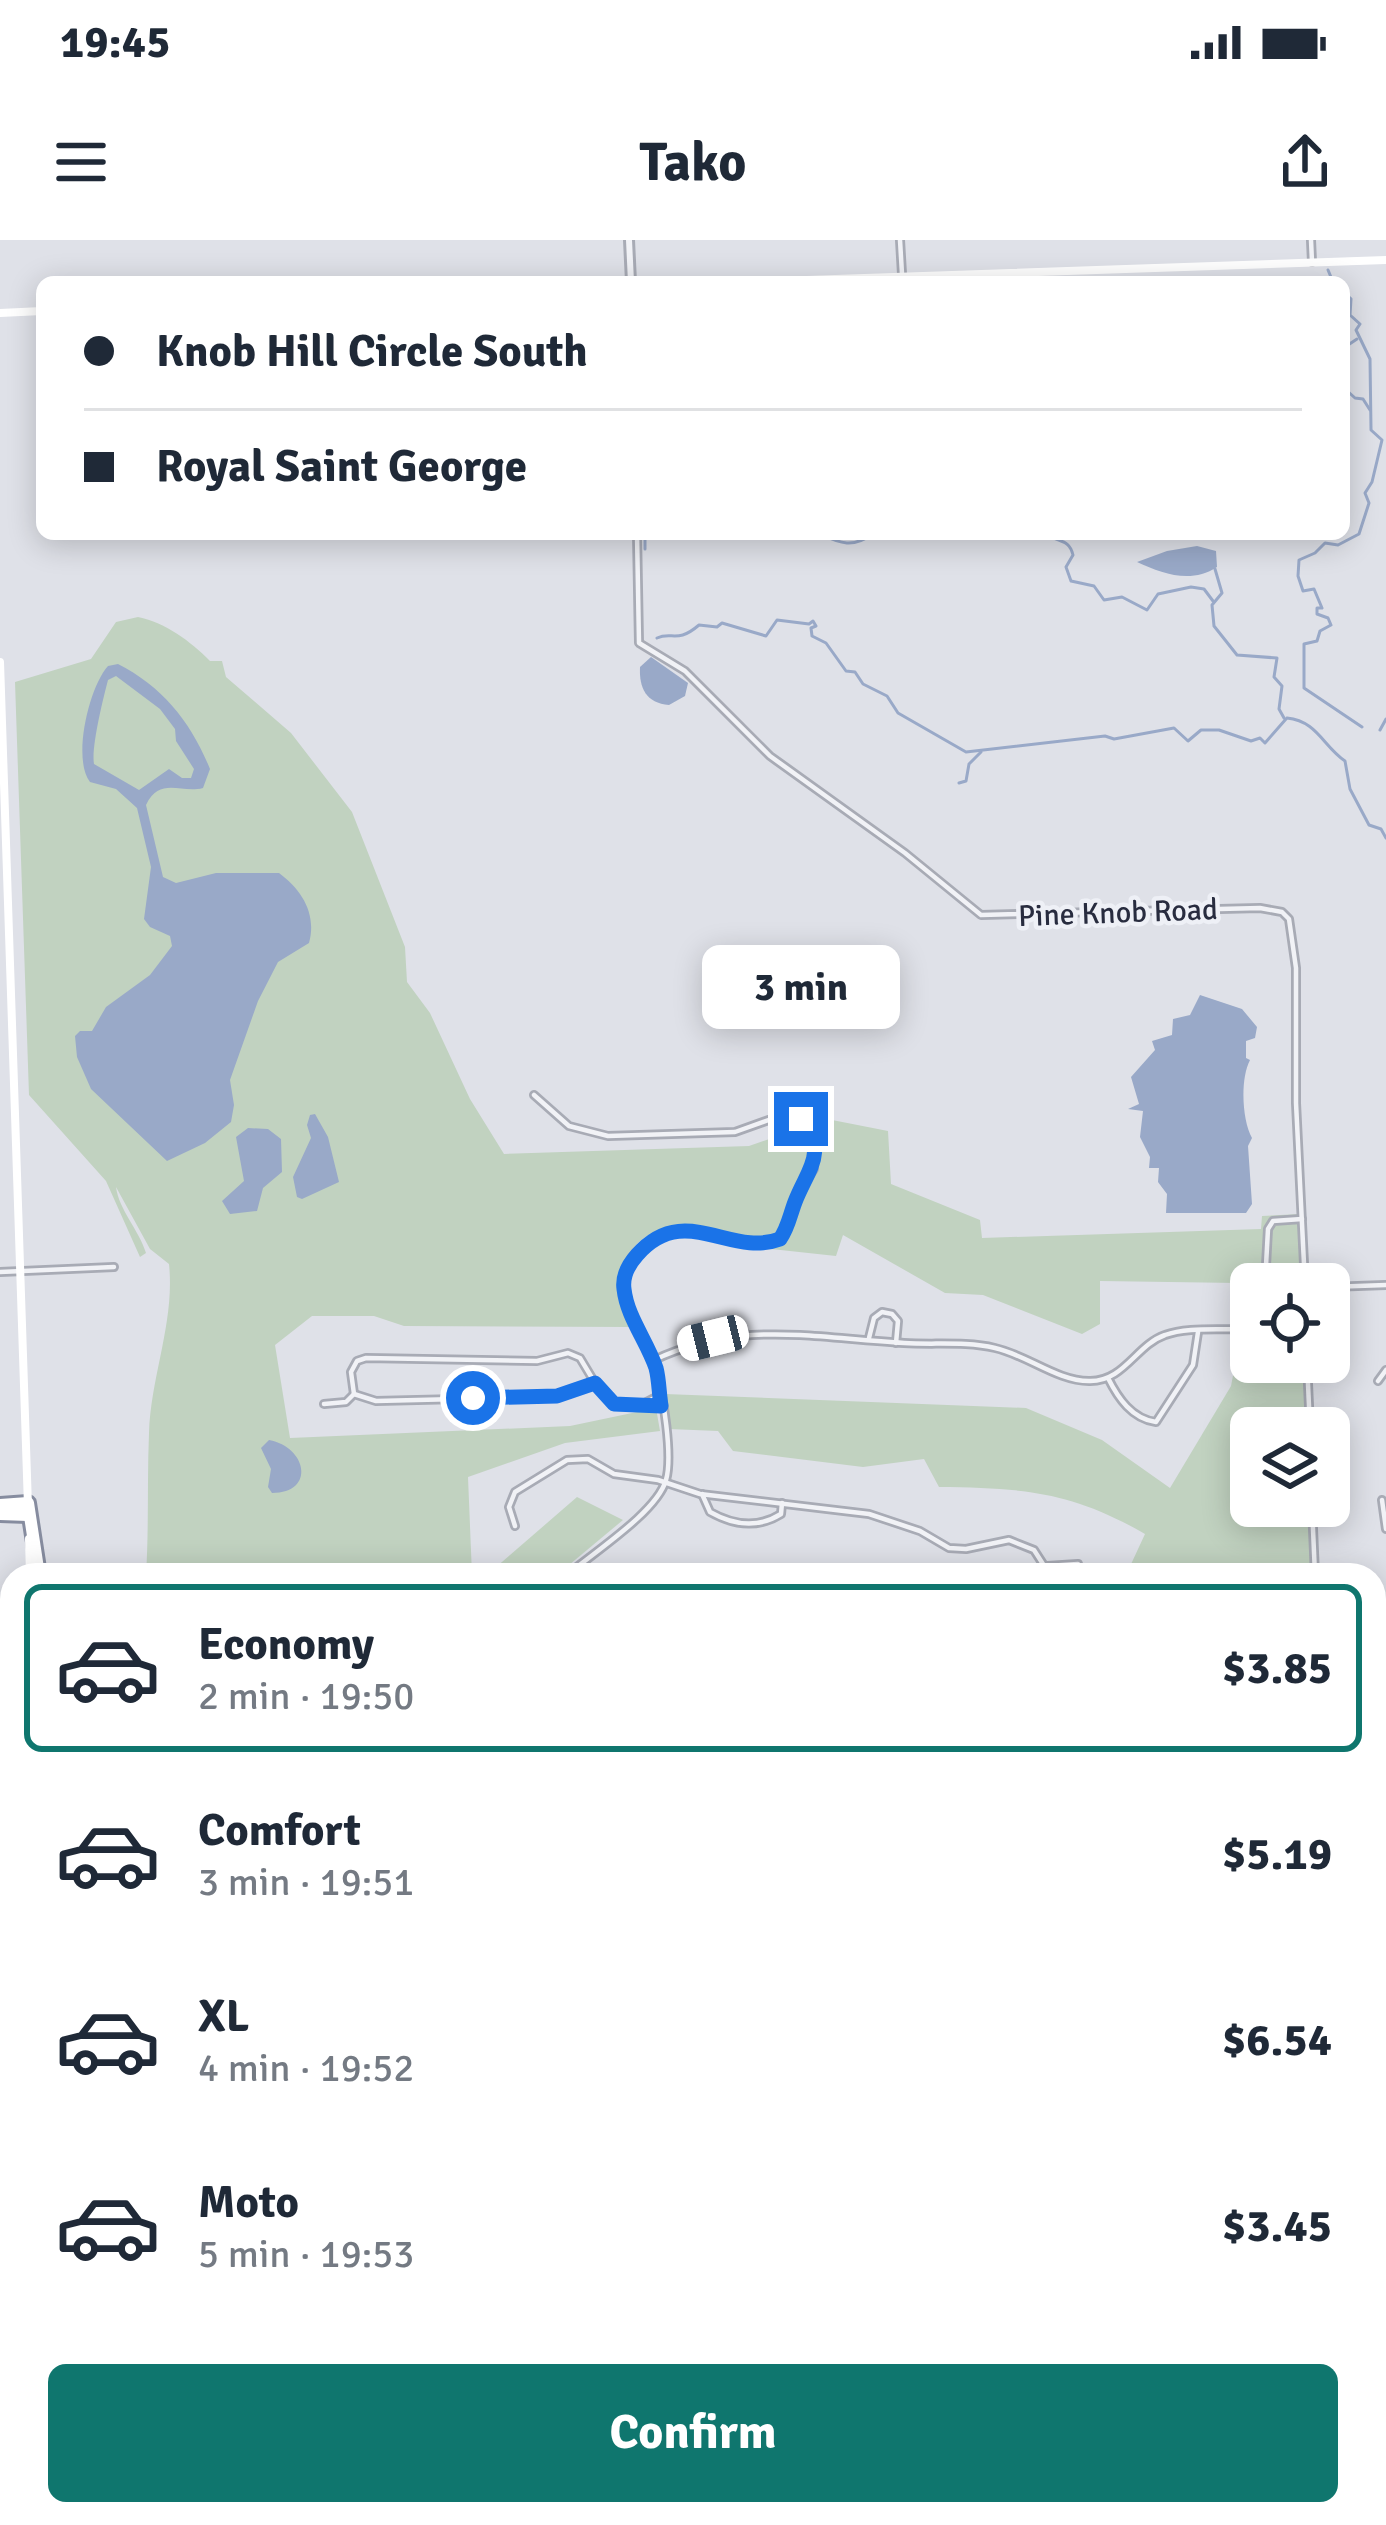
<!DOCTYPE html>
<html lang="en">
<head>
<meta charset="utf-8">
<style>
  :root { --surface:#fff; --page:#f6f6f7; --text:#1f2937; --muted:#747a83; --line:#e0e1e3; --accent:#0f766e }
  body { margin:0; font-family:Signika,sans-serif; background:var(--page); color:var(--text); height:100vh; display:flex; flex-direction:column; font-size:45px; white-space:nowrap }
  * { box-sizing:border-box; margin:0 }
  p { font-size:39px; color:var(--muted) }
  .icon { flex:none; width:66px; height:66px; fill:none; stroke:currentColor; stroke-width:2; stroke-linecap:round; stroke-linejoin:round }
  .map { position:relative; flex:1; overflow:hidden }
  .details { position:absolute; left:0px; top:1323px; width:1386px; height:963px; display:flex; flex-direction:column; background:var(--surface); border-radius:36px 36px 0 0; box-shadow:0 6px 30px #0003 }
  .details>* { flex:none }
  .guide { position:absolute; left:36px; top:36px; width:1314px; height:264px; border-radius:18px; box-shadow:0 6px 30px #0003; display:grid; align-content:center; height:264px; padding:0 48px; background:var(--surface) }
  .buttons { position:absolute; left:1230px; top:1023px; display:grid; gap:24px }
  .buttons a { display:grid; place-items:center; width:120px; height:120px; border-radius:18px; background:var(--surface); box-shadow:0 6px 30px #0003; font-size:60px }
  .end { position:absolute; width:54px; height:54px; margin:-27px; border:15px solid #1a73e8; background:#fff; box-shadow:0 0 0 6px #fff }
  .from { border-radius:50% }
  .bubble { position:absolute; height:84px; border-radius:18px; background:var(--surface); box-shadow:0 6px 30px #0003; font-size:39px; font-weight:800; line-height:84px; text-align:center }
  .car { position:absolute; width:36px; height:72px; margin:-36px -18px; border-radius:15px; box-shadow:0 0 9px 3px #0007; background:linear-gradient(#fff 24%,#345 0 40%,#fff 0 76%,#345 0 86%,#fff 0) }
  .guide b { display:flex; align-items:center; gap:42px; height:114px; font-size:45px }
  .guide b+b { border-top:3px solid var(--line) }
  .guide i { width:30px; height:30px; background:var(--text) }
  ul { padding:21px 0 0; list-style:none }
  li { display:flex; align-items:center; gap:36px; height:168px; margin:0 24px 18px; padding:0 24px; border:6px solid transparent; border-radius:18px }
  li div { flex:1 }
  li b { display:block; font-size:45px }
  li em { font-style:normal; font-weight:800 }
  li.selected { border-color:var(--accent) }
  li>.icon { width:108px; height:108px; stroke-width:1.5 }
  .primary-button { display:flex; gap:24px; margin-top:auto; padding:24px 48px }
  .primary-button a { flex:1; height:138px; border-radius:18px; background:var(--accent); color:#fff; font-size:48px; font-weight:800; line-height:138px; text-align:center }
  .status { display:flex; justify-content:space-between; align-items:center; height:84px; padding:0 60px; background:var(--surface); direction:ltr }
  .status svg { height:33px; fill:currentColor }
  header { display:flex; justify-content:space-between; align-items:center; height:156px; padding:0 48px; background:var(--surface); font-size:54px; font-weight:800 }
  .map>svg:first-child { display:block }
  .built { fill:#d1d3dd }
  .green { fill:#c1d2c0 }
  .water { fill:#99a9c8; fill-rule:evenodd }
  .lines { fill:none; stroke-linecap:round; stroke-linejoin:round }
  .stream { stroke:#99a9c8; stroke-width:3 }
  .minor-casing { stroke:#a8abb5; stroke-width:10 }
  .tertiary-casing { stroke:#a8abb5; stroke-width:12 }
  .motorway-casing { stroke:#868c9f; stroke-width:18 }
  .minor { stroke:#f1f2f6; stroke-width:4.5 }
  .tertiary { stroke:#f1f2f6; stroke-width:6 }
  .secondary { stroke:#fff; stroke-width:8 }
  .motorway { stroke:#fff; stroke-width:12 }
  .route { stroke:#1a73e8; stroke-width:15 }
  .labels { text-anchor:middle; dominant-baseline:central; stroke-width:9; stroke-linejoin:round; paint-order:stroke }
  .street-label { font-size:30px; fill:#282c3f; stroke:#eef0f6 }
</style>
</head>
<body>
<div class="status"><b>19:45</b><svg viewBox="0 0 49 12"><path d="M0 12V9h3v3zM5 12V6h3v6zM10 12V3h3v9zM15 12V0h3v12zM26 1h20v11H26zM47 4h2v5h-2z"/></svg></div>
<header><svg class="icon" aria-label="menu" viewBox="0 0 24 24"><path d="M4 6h16M4 12h16M4 18h16"/></svg>Tako<svg class="icon" aria-label="share" viewBox="0 0 24 24"><path d="M12 15V3M7 8l5-5 5 5M5 13v7h14v-7"/></svg></header>
<div class="map">
<svg width="1386" height="2285" viewBox="0 0 1386 2285">
  <rect width="100%" height="100%" fill="#dfe1e8"/>
  <path class="built" d="M0,1702H12V2003L0,2004Z"/>
  <g class="green">
    <path d="M138,377C166,383 190,401 210,421H222L226,437L291,493L352,572L405,707L407,742L430,773L470,859L504,914L749,906L827,879L888,891L891,944L980,980L982,998L1261,989L1262,976L1300,974L1302,1044L1100,1041V1084L1082,1094L983,1055L945,1053L843,995L836,1016L754,1007L755,998C730,995 703,983 678,986C622,992 608,1043 632,1087L404,1086L374,1076H312L275,1105L290,1198L570,1186L656,1168L660,1191L565,1203L468,1237L472,1335H146C149,1287 147,1240 149,1193C151,1135 175,1082 169,1024L150,1009L116,947C119,970 139,990 146,1013L140,1017L106,941L29,855L15,442L91,419L116,382Z"/>
    <path d="M1251,1080V1122H1305L1307,1188H1251V1266H1310L1312,1335H1126L1145,1294C1071,1251 1022,1248 939,1247L924,1219L863,1227L733,1211L718,1191L669,1189L665,1154L1026,1168L1102,1200L1170,1248L1231,1146L1241,1094Z"/>
    <path d="M577,1257L623,1280L557,1335H487Z"/>
  </g>
  <g class="water">
    <path d="M1197,306L1216,311L1217,327C1191,344 1163,334 1137,322L1167,311Z"/>
    <path d="M651,417L688,443L685,456L669,465C646,463 639,448 640,427Z"/>
    <path d="M118,424C163,447 191,482 210,529L203,548C181,554 160,536 146,565L163,637L176,643L216,633H279C302,650 317,674 309,703L278,722L258,761L230,840L234,865L231,882L205,903L167,921L91,849L77,817L75,796L80,791H92L106,767L150,735L172,706L170,696L150,687L144,679L151,627L137,568L116,549L90,542C72,519 89,447 108,426ZM116,436L160,469L175,489L176,501L194,529L191,538H182L169,529L139,550L94,524C91,508 103,459 108,440Z"/>
    <path d="M1200,755L1242,769L1257,787L1255,798L1246,801V818L1250,820C1240,839 1242,880 1252,898L1248,906L1252,964L1246,973H1166L1167,954L1158,942L1159,928H1149L1150,917L1140,897L1143,871L1128,869L1139,864L1131,837L1155,810L1152,801L1172,795L1173,779L1190,775Z"/>
    <path d="M315,874L328,897L339,942L302,959L297,957L293,937L311,898L307,885L310,875Z"/>
    <path d="M248,888L268,889L281,899L282,932L263,948L257,971L230,974L222,961L244,941L236,897Z"/>
    <path d="M269,1200C307,1207 316,1253 272,1253L268,1247L271,1229L261,1208Z"/>
  </g>
  <g class="lines">
    <g class="stream">
      <path d="M1328,30L1333,42"/>
      <path d="M1344,53L1351,59L1350,75L1360,84L1356,90L1370,119L1371,190L1382,200L1372,242L1365,253L1369,263L1359,294L1338,305L1325,303L1315,313L1299,320L1298,336L1303,351L1314,349L1322,368H1317V374L1328,378L1331,385L1320,391L1317,401L1304,404V448L1362,487"/>
      <path d="M1348,105L1357,99"/>
      <path d="M1344,148L1355,158L1363,159L1370,170"/>
      <path d="M820,294C841,304 853,308 873,294"/>
      <path d="M1047,294C1058,303 1069,298 1073,315L1066,327L1071,341L1094,346L1104,360L1122,357L1147,370L1158,354L1191,347L1204,349L1213,361"/>
      <path d="M645,309V294"/>
      <path d="M1215,329L1222,353L1212,365L1214,386L1237,415L1277,418L1274,437L1282,446L1279,469L1284,478"/>
      <path d="M657,398C672,391 677,404 699,385L717,387L722,383L766,396L777,380L809,384L813,381L816,386L811,388L812,396L826,403L846,431L855,432L863,444L887,456L898,473L966,512L1105,496L1114,499L1174,488L1188,501L1201,490H1219L1251,501L1260,498L1265,503L1286,479"/>
      <path d="M1287,478C1317,481 1323,506 1345,521L1350,549L1369,585L1381,589L1386,598"/>
      <path d="M1380,490L1386,479"/>
      <path d="M959,543L966,541L969,524L981,512"/>
      <path d="M1374,2226L1386,2232"/>
    </g>
    <defs>
      <g id="minor">
        <path d="M900,0L902,34"/>
        <path d="M1311,0L1312,22"/>
        <path d="M637,294L639,403L685,431L770,516L905,613L981,675L1260,668L1282,672L1289,679L1296,728V863L1305,1044"/>
        <path d="M534,855L569,886L608,896L735,892L777,877L801,879L809,892L814,929L796,957L780,999C742,1014 701,978 662,995C589,1027 643,1083 656,1130C663,1154 673,1216 666,1240C657,1272 594,1312 567,1335"/>
        <path d="M0,1032L114,1027"/>
        <path d="M1265,1044L1268,989L1273,981L1302,979"/>
        <path d="M1329,1047L1386,1045"/>
        <path d="M869,1098L874,1078L882,1072L892,1074L898,1081L896,1103"/>
        <path d="M652,1121C741,1079 811,1098 904,1103C934,1105 965,1101 995,1108C1027,1115 1057,1141 1089,1141C1124,1142 1136,1105 1165,1095C1186,1087 1216,1090 1238,1089L1251,1075"/>
        <path d="M1307,1122L1310,1188"/>
        <path d="M1108,1138C1118,1158 1132,1179 1156,1182L1193,1125L1198,1092"/>
        <path d="M1378,1141L1386,1130"/>
        <path d="M354,1154L351,1132L357,1121L366,1118L537,1121L568,1113L580,1118L595,1143"/>
        <path d="M324,1164L346,1162L354,1154L376,1161L546,1157L571,1153L595,1143L614,1164L660,1166"/>
        <path d="M639,1166L660,1155"/>
        <path d="M702,1254L710,1272C733,1285 757,1289 781,1274L782,1263"/>
        <path d="M1382,1260L1386,1289"/>
        <path d="M1312,1266L1315,1335"/>
        <path d="M515,1286L509,1267L515,1252L567,1220L588,1219L614,1234L658,1240L700,1254L869,1274L920,1291L949,1308L966,1309L1009,1300L1034,1310L1050,1335"/>
        <path d="M1047,1326L1078,1324L1080,1335"/>
        <path d="M0,1941L12,1940"/>
        <path d="M0,2151L12,2147"/>
        <path d="M0,2156L12,2159"/>
        <path d="M1374,2213L1386,2219"/>
        <path d="M982,2274V2285"/>
        <path d="M746,2285L747,2274"/>
      </g>
      <g id="tertiary">
        <path d="M629,0L631,42"/>
        <path d="M1374,1624L1386,1623"/>
        <path d="M0,1674H12"/>
      </g>
      <g id="motorway">
        <path d="M0,1265L28,1263L39,1335"/>
        <path d="M0,1274L28,1275"/>
        <path d="M0,1427L12,1437"/>
        <path d="M0,1457L12,1467"/>
        <path d="M0,1567L12,1566"/>
        <path d="M0,1586H12"/>
        <path d="M1374,2251L1386,2257"/>
        <path d="M1372,2274L1386,2280"/>
      </g>
    </defs>
    <use href="#minor" class="minor-casing"/>
    <use href="#tertiary" class="tertiary-casing"/>
    <use href="#motorway" class="motorway-casing"/>
    <use href="#minor" class="minor"/>
    <use href="#tertiary" class="tertiary"/>
    <g class="secondary">
      <path d="M745,42L1386,20"/>
      <path d="M0,73L42,71"/>
      <path d="M0,422L28,1266"/>
      <path d="M29,1299L30,1335"/>
      <path d="M51,2274L52,2285"/>
      <path d="M68,2274V2285"/>
    </g>
    <use href="#motorway" class="motorway"/>
  </g>
  <g class="lines">
    <path class="route" d="M473,1158L557,1156L595,1143L614,1164L661,1166C659,1153 659,1139 656,1128C647,1101 627,1077 624,1049C622,1035 629,1024 637,1015C684,961 730,1018 780,999C788,988 790,975 795,962C807,930 829,913 801,879"/>
  </g>
  <g class="labels">
    <g class="street-label">
      <text transform="translate(1118 673) rotate(-2)">Pine Knob Road</text>
    </g>
  </g>
</svg>
<div class="buttons">
<a><svg class="icon" aria-label="locate" viewBox="0 0 24 24"><circle cx="12" cy="12" r="6"/><path d="M12 2v4M12 18v4M2 12h4M18 12h4"/></svg></a>
<a><svg class="icon" aria-label="layers" viewBox="0 0 24 24"><path d="M12 4l9 5-9 5-9-5zM3 14l9 5 9-5"/></svg></a>
</div>
<i class="end from" style="left:473px;top:1158px"></i>
<i class="end" style="left:801px;top:879px"></i>
<div class="bubble" style="left:702px;top:705px;width:198px">3 min</div>
<i class="car" style="left:713px;top:1098px;rotate:256deg"></i>
<div class="guide">
<b><i class="from"></i>Knob Hill Circle South</b>
<b><i></i>Royal Saint George</b>
</div>
<section class="details">
<ul>
<li class="selected"><svg class="icon" aria-label="car" viewBox="0 0 24 24"><path d="M5 17H2v-5l4-1 3-4h7l3 4 3 1v5h-3M9 17h6M6 11h13"/><circle cx="7" cy="17" r="2"/><circle cx="17" cy="17" r="2"/></svg><div><b>Economy</b><p>2 min · 19:50</p></div><em>$3.85</em></li>
<li><svg class="icon" aria-label="car" viewBox="0 0 24 24"><path d="M5 17H2v-5l4-1 3-4h7l3 4 3 1v5h-3M9 17h6M6 11h13"/><circle cx="7" cy="17" r="2"/><circle cx="17" cy="17" r="2"/></svg><div><b>Comfort</b><p>3 min · 19:51</p></div><em>$5.19</em></li>
<li><svg class="icon" aria-label="car" viewBox="0 0 24 24"><path d="M5 17H2v-5l4-1 3-4h7l3 4 3 1v5h-3M9 17h6M6 11h13"/><circle cx="7" cy="17" r="2"/><circle cx="17" cy="17" r="2"/></svg><div><b>XL</b><p>4 min · 19:52</p></div><em>$6.54</em></li>
<li><svg class="icon" aria-label="car" viewBox="0 0 24 24"><path d="M5 17H2v-5l4-1 3-4h7l3 4 3 1v5h-3M9 17h6M6 11h13"/><circle cx="7" cy="17" r="2"/><circle cx="17" cy="17" r="2"/></svg><div><b>Moto</b><p>5 min · 19:53</p></div><em>$3.45</em></li>
</ul>
<div class="primary-button"><a>Confirm</a></div>
</section>
</div>
</body>
</html>
